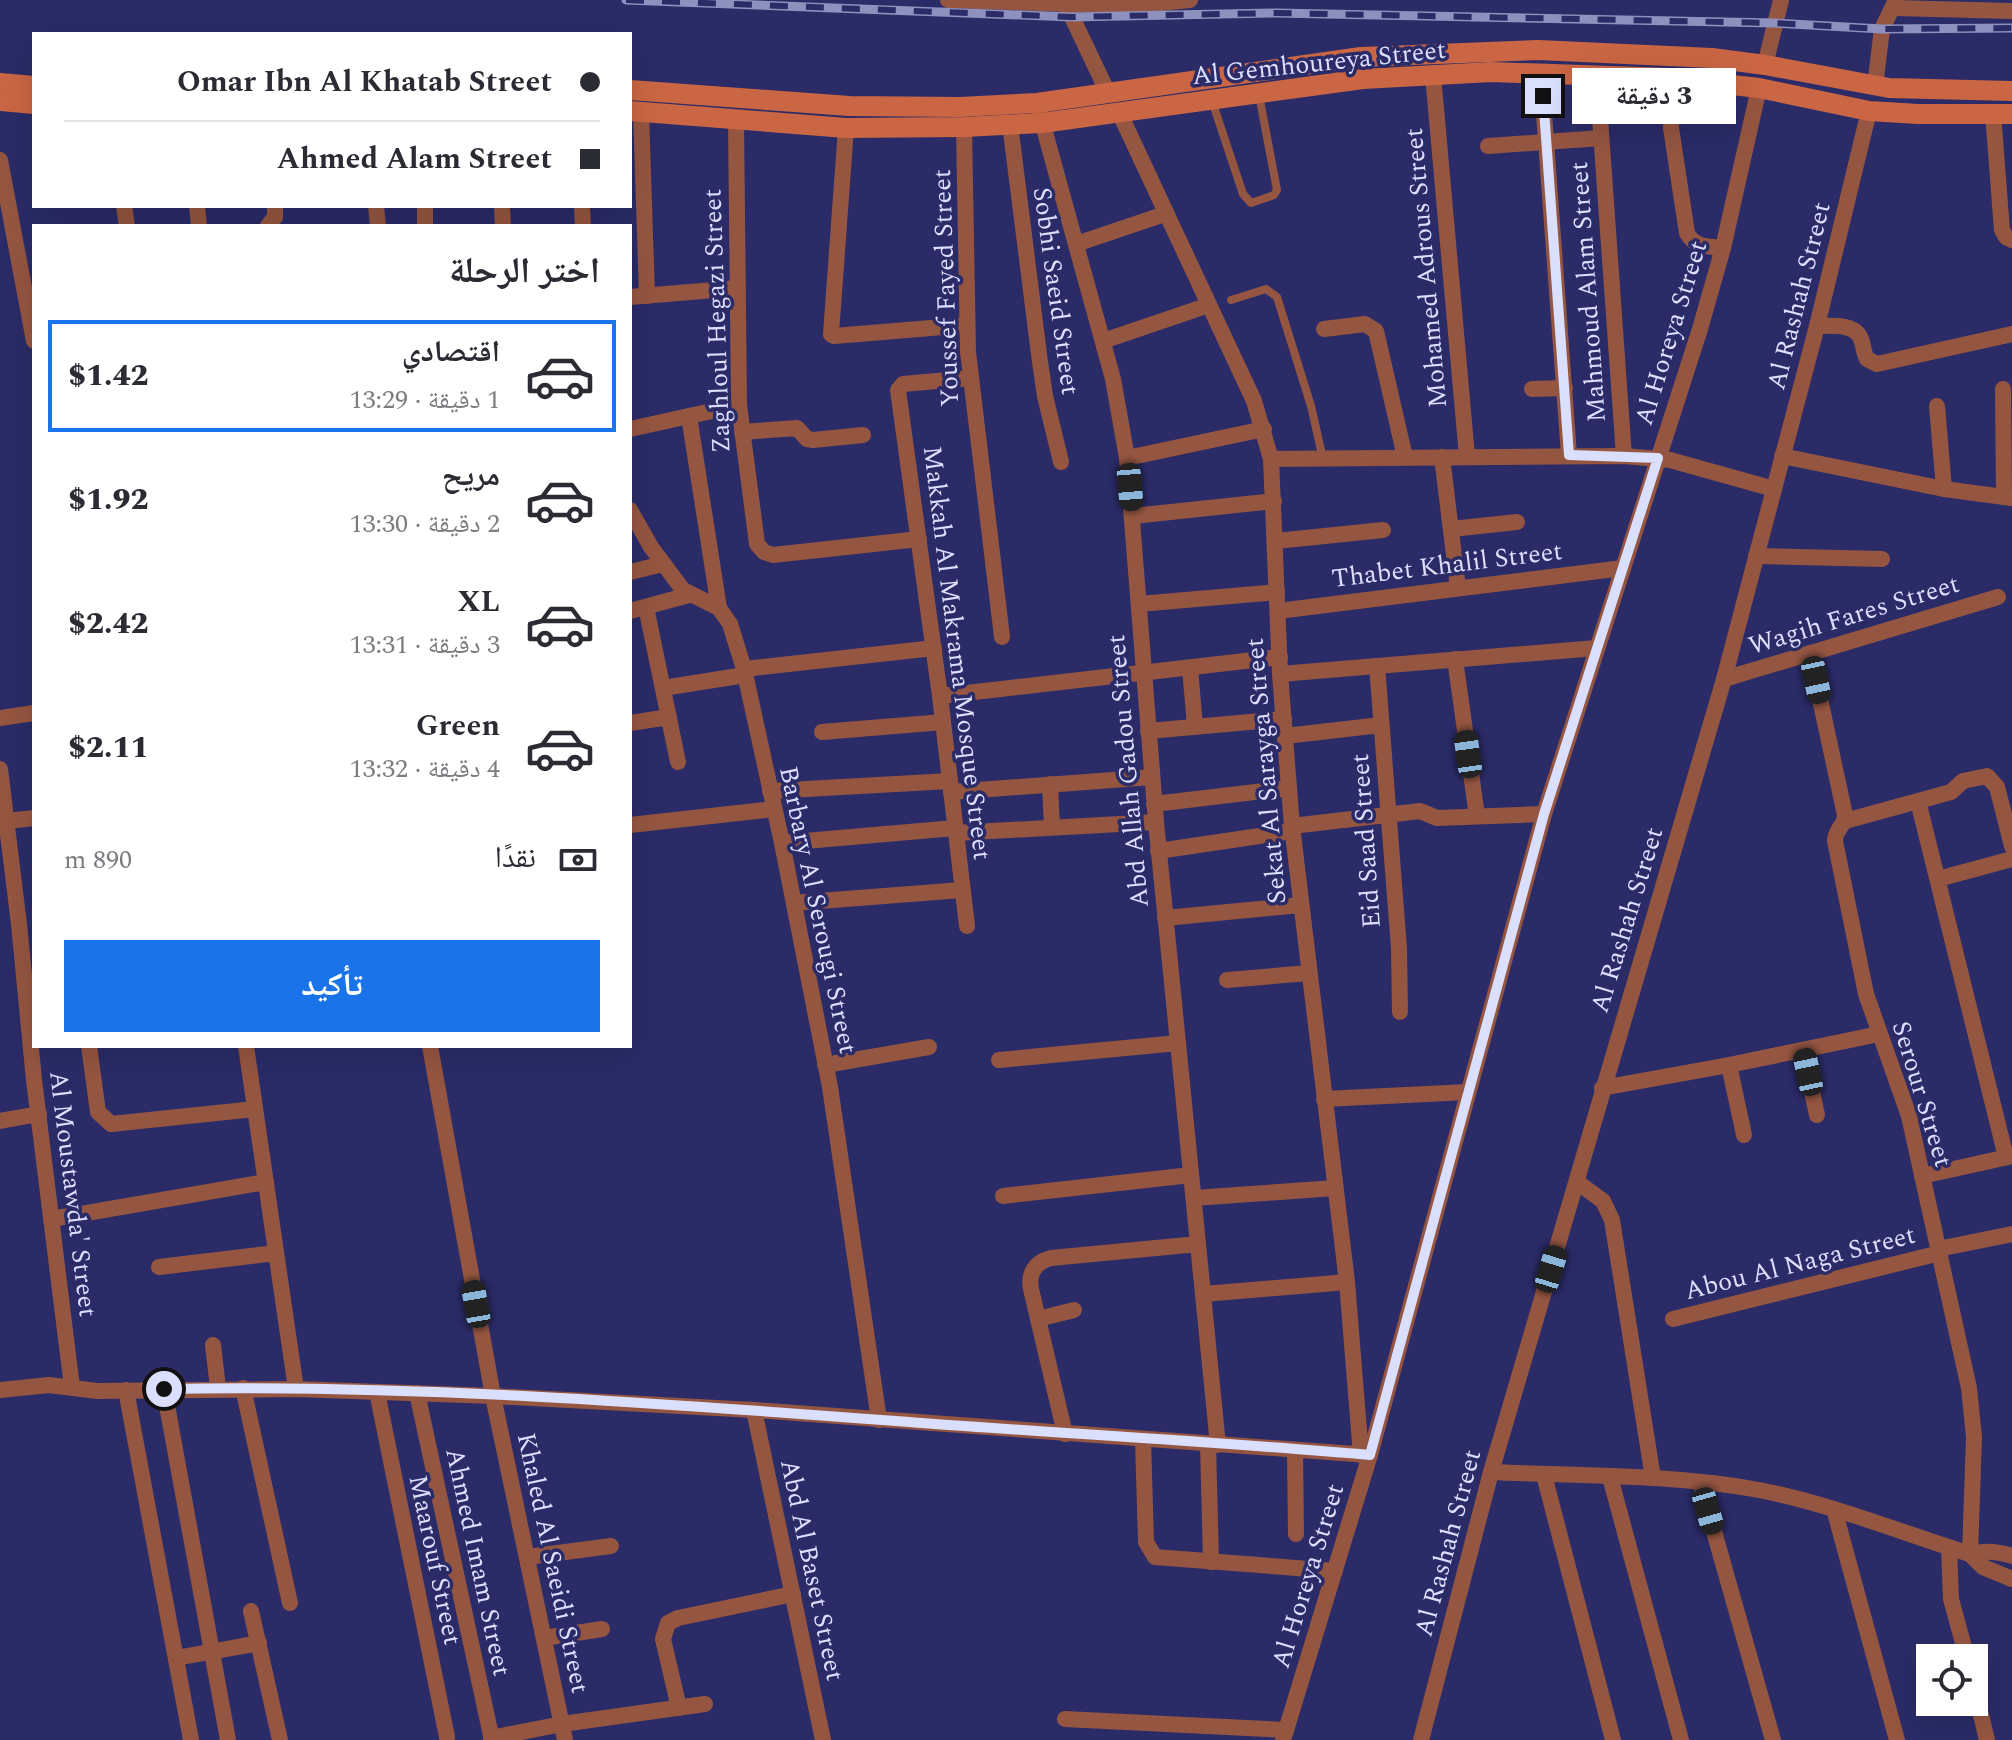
<!DOCTYPE html>
<html lang="ar">
<head>
<meta charset="utf-8">
<style>
  :root { --surface:#fff; --page:#f7f7f7; --text:#2b2b33; --muted:#7c7c81; --line:#e1e1e2; --accent:#1a73e8 }
  body { margin:0; font-family:Spectral,"Noto Naskh Arabic",serif; background:var(--page); color:var(--text); direction:rtl; height:100vh; display:flex; flex-direction:column; font-size:30px; white-space:nowrap }
  * { box-sizing:border-box; margin:0 }
  p { font-size:26px; color:var(--muted) }
  .icon { flex:none; width:44px; height:44px; fill:none; stroke:currentColor; stroke-width:2; stroke-linecap:round; stroke-linejoin:round }
  .map { position:relative; flex:1; overflow:hidden; direction:ltr }
  .side { position:absolute; left:32px; top:224px; width:600px; height:824px; display:flex; flex-direction:column; background:var(--surface); border-radius:0px; box-shadow:0 8px 32px #0002; direction:rtl }
  .side>* { flex:none }
  .hud { position:absolute; left:32px; top:32px; width:600px; height:176px; border-radius:0px; box-shadow:0 8px 32px #0002; direction:rtl; display:grid; align-content:center; height:176px; padding:0 32px; background:var(--surface) }
  .controls { position:absolute; left:1916px; top:1644px; display:grid; gap:16px }
  .controls a { display:grid; place-items:center; width:72px; height:72px; border-radius:0px; background:var(--surface); box-shadow:0 8px 32px #0002; font-size:40px }
  .end { position:absolute; width:36px; height:36px; margin:-18px; border:10px solid #dbdffe; background:#111; box-shadow:0 0 0 4px #111 }
  .from { border-radius:50% }
  .bubble { position:absolute; height:56px; border-radius:0px; background:var(--surface); box-shadow:0 8px 32px #0002; font-size:26px; font-weight:800; line-height:56px; text-align:center; direction:rtl }
  .car { position:absolute; width:24px; height:48px; margin:-24px -12px; border-radius:10px; box-shadow:0 0 6px 2px #0007; background:linear-gradient(#222 24%,#8ab4d8 0 40%,#222 0 76%,#8ab4d8 0 86%,#222 0) }
  .hud b { display:flex; align-items:center; gap:28px; height:76px; font-size:30px }
  .hud b+b { border-top:2px solid var(--line) }
  .hud i { width:20px; height:20px; background:var(--text) }
  ul { padding:0; list-style:none }
  li { display:flex; align-items:center; gap:24px; height:112px; margin:0 16px 12px; padding:0 16px; border:4px solid transparent; border-radius:0px }
  li div { flex:1 }
  li b { display:block; font-size:30px }
  li em { font-style:normal; font-weight:800 }
  li.current { border-color:var(--accent) }
  li>.icon { width:72px; height:72px; stroke-width:1.5 }
  h2 { padding:0 32px; font-size:36px; line-height:96px }
  .pay { display:flex; align-items:center; gap:20px; height:88px; padding:0 32px; font-size:30px }
  .pay p { margin-inline-start:auto }
  .primary-button { display:flex; gap:16px; margin-top:auto; padding:16px 32px }
  .primary-button a { flex:1; height:92px; border-radius:0px; background:var(--accent); color:#fff; font-size:32px; font-weight:800; line-height:92px; text-align:center }
  .map>svg:first-child { display:block }
  .lines { fill:none; stroke-linecap:round; stroke-linejoin:round }
  .lane { stroke:#955641; stroke-width:8 }
  .street { stroke:#955641; stroke-width:16 }
  .secondary { stroke:#ca6644; stroke-width:20 }
  .rail-casing { stroke:#8e91bd; stroke-width:9 }
  .rail { stroke:#2b2b68; stroke-width:6; stroke-dasharray:18; stroke-linecap:butt }
  .route { stroke:#dbdffe; stroke-width:10 }
  .labels { text-anchor:middle; dominant-baseline:central; stroke-width:7; stroke-linejoin:round; paint-order:stroke }
  .street-label { font-size:26px; fill:#dbdffe; stroke:#2b2b68 }
</style>
</head>
<body>
<div class="map">
<svg width="2012" height="1740" viewBox="0 0 2012 1740">
  <rect width="100%" height="100%" fill="#2b2b68"/>
  <g class="lines">
    <g class="lane">
      <path d="M1212,101L1243,194L1251,203L1274,195L1277,190L1259,95"/>
      <path d="M1231,300L1266,289L1277,297L1311,406L1323,459"/>
    </g>
    <g class="street">
      <path d="M948,0L1131,6L1190,0"/>
      <path d="M1062,0L1072,17L1108,93"/>
      <path d="M1894,8L2012,11"/>
      <path d="M1765,65L1781,0"/>
      <path d="M1541,73L1569,455"/>
      <path d="M1433,75L1467,456"/>
      <path d="M1597,76L1624,456"/>
      <path d="M1670,78L1671,128L1687,233C1695,248 1708,246 1723,248"/>
      <path d="M1875,86L1882,29L1896,0"/>
      <path d="M641,112L647,296"/>
      <path d="M1040,114L1113,379L1127,458L1156,822L1218,1445"/>
      <path d="M1120,114L1254,401L1271,459L1280,674L1292,826L1347,1282L1361,1455"/>
      <path d="M1993,114L2002,230L2006,237L2012,240"/>
      <path d="M736,121L739,405L757,544L764,552L773,555L919,539"/>
      <path d="M1010,124L1040,362L1045,396L1061,462"/>
      <path d="M964,127L968,352L1002,637"/>
      <path d="M846,128L831,334L834,336L967,325"/>
      <path d="M1488,146L1601,138"/>
      <path d="M0,160L34,341"/>
      <path d="M124,206L127,226"/>
      <path d="M197,206L199,226"/>
      <path d="M376,206L378,226"/>
      <path d="M502,206L503,226"/>
      <path d="M582,206L583,226"/>
      <path d="M268,226L275,217V206"/>
      <path d="M425,226V206"/>
      <path d="M1076,244L1165,214"/>
      <path d="M630,297L738,288"/>
      <path d="M1817,326C1831,326 1855,323 1861,339C1864,346 1863,352 1867,359L1877,364L2012,334"/>
      <path d="M1324,329L1365,324L1376,331L1405,457"/>
      <path d="M1103,341L1209,305"/>
      <path d="M1532,389L1565,388"/>
      <path d="M2003,389L2004,497"/>
      <path d="M1937,406L1944,489"/>
      <path d="M689,416L719,608L730,624L744,669L782,843L830,1087L879,1420"/>
      <path d="M630,429L739,405"/>
      <path d="M742,432L797,428L807,439L813,440L863,435"/>
      <path d="M1782,456L1944,489L2012,498"/>
      <path d="M1442,457L1458,588"/>
      <path d="M1127,458L1264,429"/>
      <path d="M1271,459L1624,456L1670,460L1774,489"/>
      <path d="M630,510L651,547L683,590L719,608"/>
      <path d="M1133,516L1274,501"/>
      <path d="M1451,529L1517,522"/>
      <path d="M1276,541L1383,530"/>
      <path d="M1756,556L1882,559"/>
      <path d="M630,572L663,564"/>
      <path d="M1139,604L1277,592"/>
      <path d="M646,607L678,762"/>
      <path d="M630,611L689,595"/>
      <path d="M1278,611L1623,568"/>
      <path d="M1810,653L1845,815C1845,826 1835,829 1835,841L1866,994L1909,1116L1969,1388L1974,1437L1970,1554"/>
      <path d="M1455,659L1477,816"/>
      <path d="M1377,666L1399,948L1400,1012"/>
      <path d="M1190,668L1195,727"/>
      <path d="M744,669L934,648"/>
      <path d="M1280,674L1597,648"/>
      <path d="M1724,679L1998,597"/>
      <path d="M663,688L745,675"/>
      <path d="M940,696L1280,657"/>
      <path d="M0,718L34,713"/>
      <path d="M630,723L669,717"/>
      <path d="M1148,731L1284,719"/>
      <path d="M822,732L943,722"/>
      <path d="M1285,736L1381,725"/>
      <path d="M0,769L19,924L34,1080L72,1387"/>
      <path d="M1050,784L1052,827"/>
      <path d="M770,791L950,781"/>
      <path d="M951,792L1152,777"/>
      <path d="M1918,801L2006,1157"/>
      <path d="M1154,804L1289,788"/>
      <path d="M7,821L34,818"/>
      <path d="M1845,821L1951,792L1963,781L1987,776L1997,787L2012,846"/>
      <path d="M630,825L774,809"/>
      <path d="M1292,826L1420,811L1437,818L1544,814"/>
      <path d="M956,833L1156,822"/>
      <path d="M782,843L955,828"/>
      <path d="M1158,851L1293,831"/>
      <path d="M1938,879L2012,859"/>
      <path d="M794,903L962,890"/>
      <path d="M1165,918L1301,905"/>
      <path d="M967,926L940,696L898,390L903,384L970,378"/>
      <path d="M1227,980L1309,973"/>
      <path d="M89,1046L98,1112L111,1124L255,1109"/>
      <path d="M246,1046L296,1389"/>
      <path d="M430,1046L493,1396L565,1740"/>
      <path d="M1803,1050L1817,1115"/>
      <path d="M999,1060L1178,1043"/>
      <path d="M825,1065L929,1047"/>
      <path d="M1729,1065L1744,1135"/>
      <path d="M1602,1088L1729,1065L1879,1034"/>
      <path d="M1324,1099L1468,1092"/>
      <path d="M0,1121L39,1114"/>
      <path d="M1922,1176L2012,1156"/>
      <path d="M1577,1182L1603,1201L1612,1220L1653,1478"/>
      <path d="M1003,1196L1191,1175"/>
      <path d="M1194,1198L1335,1188"/>
      <path d="M52,1219L266,1182"/>
      <path d="M1938,1249L2012,1234"/>
      <path d="M159,1267L276,1253"/>
      <path d="M1203,1294L1347,1282"/>
      <path d="M1038,1319L1074,1310"/>
      <path d="M1673,1319L1940,1253"/>
      <path d="M213,1345L218,1388"/>
      <path d="M243,1388L290,1603"/>
      <path d="M164,1389L228,1740"/>
      <path d="M0,1390L49,1385L97,1391L296,1389L493,1396L754,1410L1369,1455"/>
      <path d="M126,1390L191,1740"/>
      <path d="M377,1392L447,1737"/>
      <path d="M417,1393L492,1740"/>
      <path d="M754,1410L823,1740"/>
      <path d="M1065,1434L1031,1289C1028,1273 1035,1262 1051,1258L1198,1244"/>
      <path d="M1143,1439L1146,1542L1155,1557L1335,1571"/>
      <path d="M1208,1444L1211,1562"/>
      <path d="M1295,1450L1296,1534"/>
      <path d="M1491,1472C1580,1476 1671,1474 1759,1490C1831,1504 1900,1532 1970,1554L1983,1567L2012,1579"/>
      <path d="M1544,1475L1613,1740"/>
      <path d="M1610,1477L1681,1740"/>
      <path d="M1700,1482L1773,1740"/>
      <path d="M1834,1509L1897,1740"/>
      <path d="M1949,1548L1951,1599L1967,1658"/>
      <path d="M1970,1554C1985,1550 1997,1551 2012,1556"/>
      <path d="M527,1557L611,1546"/>
      <path d="M251,1611L280,1740"/>
      <path d="M544,1638L602,1629"/>
      <path d="M176,1658L259,1643"/>
      <path d="M1974,1686L1987,1740"/>
      <path d="M679,1708L663,1639L668,1623L678,1618L793,1594"/>
      <path d="M1065,1719L1286,1730"/>
      <path d="M491,1738L562,1724L705,1704"/>
      <path d="M1283,1740L1370,1455L1544,814L1700,329L1723,248L1759,88"/>
      <path d="M1421,1740L1491,1472L1724,679L1817,326L1869,111"/>
    </g>
    <g class="secondary">
      <path d="M0,83L34,86"/>
      <path d="M630,90L849,106L960,107L1037,103L1361,57L1538,50L1712,58L1765,65L1889,88L2012,91"/>
      <path d="M0,101L34,104"/>
      <path d="M630,111L846,128L964,127L1042,123L1363,79L1491,72L1670,78L1759,88L1869,111L1918,114H2012"/>
    </g>
    <defs>
      <path id="rail" d="M626,0L1072,17L1276,13L1774,23L1882,29L2012,28"/>
    </defs>
    <use href="#rail" class="rail-casing"/>
    <use href="#rail" class="rail"/>
  </g>
  <g class="lines">
    <path class="route" d="M164,1389C417,1384 671,1404 922,1423C1071,1434 1221,1442 1370,1455L1544,814L1658,458L1569,455L1543,96"/>
  </g>
  <g class="labels">
    <g class="street-label">
      <text transform="translate(1319 63) rotate(-6)">Al Gemhoureya Street</text>
      <text transform="translate(1426 268) rotate(-95)">Mohamed Adrous Street</text>
      <text transform="translate(946 288) rotate(-92)">Youssef Fayed Street</text>
      <text transform="translate(1056 291) rotate(82)">Sobhi Saeid Street</text>
      <text transform="translate(1588 292) rotate(-94)">Mahmoud Alam Street</text>
      <text transform="translate(1799 296) rotate(-76)">Al Rashah Street</text>
      <text transform="translate(717 321) rotate(-92)">Zaghloul Hegazi Street</text>
      <text transform="translate(1671 333) rotate(-73)">Al Horeya Street</text>
      <text transform="translate(1447 565) rotate(-7)">Thabet Khalil Street</text>
      <text transform="translate(1854 615) rotate(-17)">Wagih Fares Street</text>
      <text transform="translate(957 653) rotate(83)">Makkah Al Makrama Mosque Street</text>
      <text transform="translate(1128 771) rotate(-95)">Abd Allah Gadou Street</text>
      <text transform="translate(1266 771) rotate(-95)">Sekat Al Sarayga Street</text>
      <text transform="translate(1366 841) rotate(-94)">Eid Saad Street</text>
      <text transform="translate(818 910) rotate(78)">Barbary Al Serougi Street</text>
      <text transform="translate(1627 920) rotate(-73)">Al Rashah Street</text>
      <text transform="translate(1922 1094) rotate(73)">Serour Street</text>
      <text transform="translate(73 1194) rotate(83)">Al Moustawda' Street</text>
      <text transform="translate(1800 1263) rotate(-14)">Abou Al Naga Street</text>
      <text transform="translate(1448 1543) rotate(-75)">Al Rashah Street</text>
      <text transform="translate(435 1560) rotate(78)">Maarouf Street</text>
      <text transform="translate(478 1562) rotate(78)">Ahmed Imam Street</text>
      <text transform="translate(553 1563) rotate(78)">Khaled Al Saeidi Street</text>
      <text transform="translate(812 1570) rotate(78)">Abd Al Baset Street</text>
      <text transform="translate(1308 1576) rotate(-73)">Al Horeya Street</text>
    </g>
  </g>
</svg>
<div class="controls">
<a><svg class="icon" aria-label="locate" viewBox="0 0 24 24"><circle cx="12" cy="12" r="6"/><path d="M12 2v4M12 18v4M2 12h4M18 12h4"/></svg></a>
</div>
<i class="end from" style="left:164px;top:1389px"></i>
<i class="end" style="left:1543px;top:96px"></i>
<div class="bubble" style="left:1572px;top:68px;width:164px">3 دقيقة</div>
<i class="car" style="left:1130px;top:487px;rotate:175deg"></i>
<i class="car" style="left:1816px;top:680px;rotate:168deg"></i>
<i class="car" style="left:1468px;top:754px;rotate:352deg"></i>
<i class="car" style="left:1808px;top:1072px;rotate:348deg"></i>
<i class="car" style="left:1551px;top:1269px;rotate:17deg"></i>
<i class="car" style="left:476px;top:1304px;rotate:350deg"></i>
<i class="car" style="left:1708px;top:1511px;rotate:164deg"></i>
<div class="hud">
<b><i class="from"></i>Omar Ibn Al Khatab Street</b>
<b><i></i>Ahmed Alam Street</b>
</div>
<section class="side">
<h2>اختر الرحلة</h2>
<ul>
<li class="current"><svg class="icon" aria-label="car" viewBox="0 0 24 24"><path d="M5 17H2v-5l4-1 3-4h7l3 4 3 1v5h-3M9 17h6M6 11h13"/><circle cx="7" cy="17" r="2"/><circle cx="17" cy="17" r="2"/></svg><div><b>اقتصادي</b><p>1 دقيقة · 13:29</p></div><em>$1.42</em></li>
<li><svg class="icon" aria-label="car" viewBox="0 0 24 24"><path d="M5 17H2v-5l4-1 3-4h7l3 4 3 1v5h-3M9 17h6M6 11h13"/><circle cx="7" cy="17" r="2"/><circle cx="17" cy="17" r="2"/></svg><div><b>مريح</b><p>2 دقيقة · 13:30</p></div><em>$1.92</em></li>
<li><svg class="icon" aria-label="car" viewBox="0 0 24 24"><path d="M5 17H2v-5l4-1 3-4h7l3 4 3 1v5h-3M9 17h6M6 11h13"/><circle cx="7" cy="17" r="2"/><circle cx="17" cy="17" r="2"/></svg><div><b>XL</b><p>3 دقيقة · 13:31</p></div><em>$2.42</em></li>
<li><svg class="icon" aria-label="car" viewBox="0 0 24 24"><path d="M5 17H2v-5l4-1 3-4h7l3 4 3 1v5h-3M9 17h6M6 11h13"/><circle cx="7" cy="17" r="2"/><circle cx="17" cy="17" r="2"/></svg><div><b>Green</b><p>4 دقيقة · 13:32</p></div><em>$2.11</em></li>
</ul>
<div class="pay"><svg class="icon" aria-label="cash" viewBox="0 0 24 24"><path d="M3 7h18v10H3z"/><circle cx="12" cy="12" r="2"/></svg>نقدًا<p>890 m</p></div>
<div class="primary-button"><a>تأكيد</a></div>
</section>
</div>
</body>
</html>
